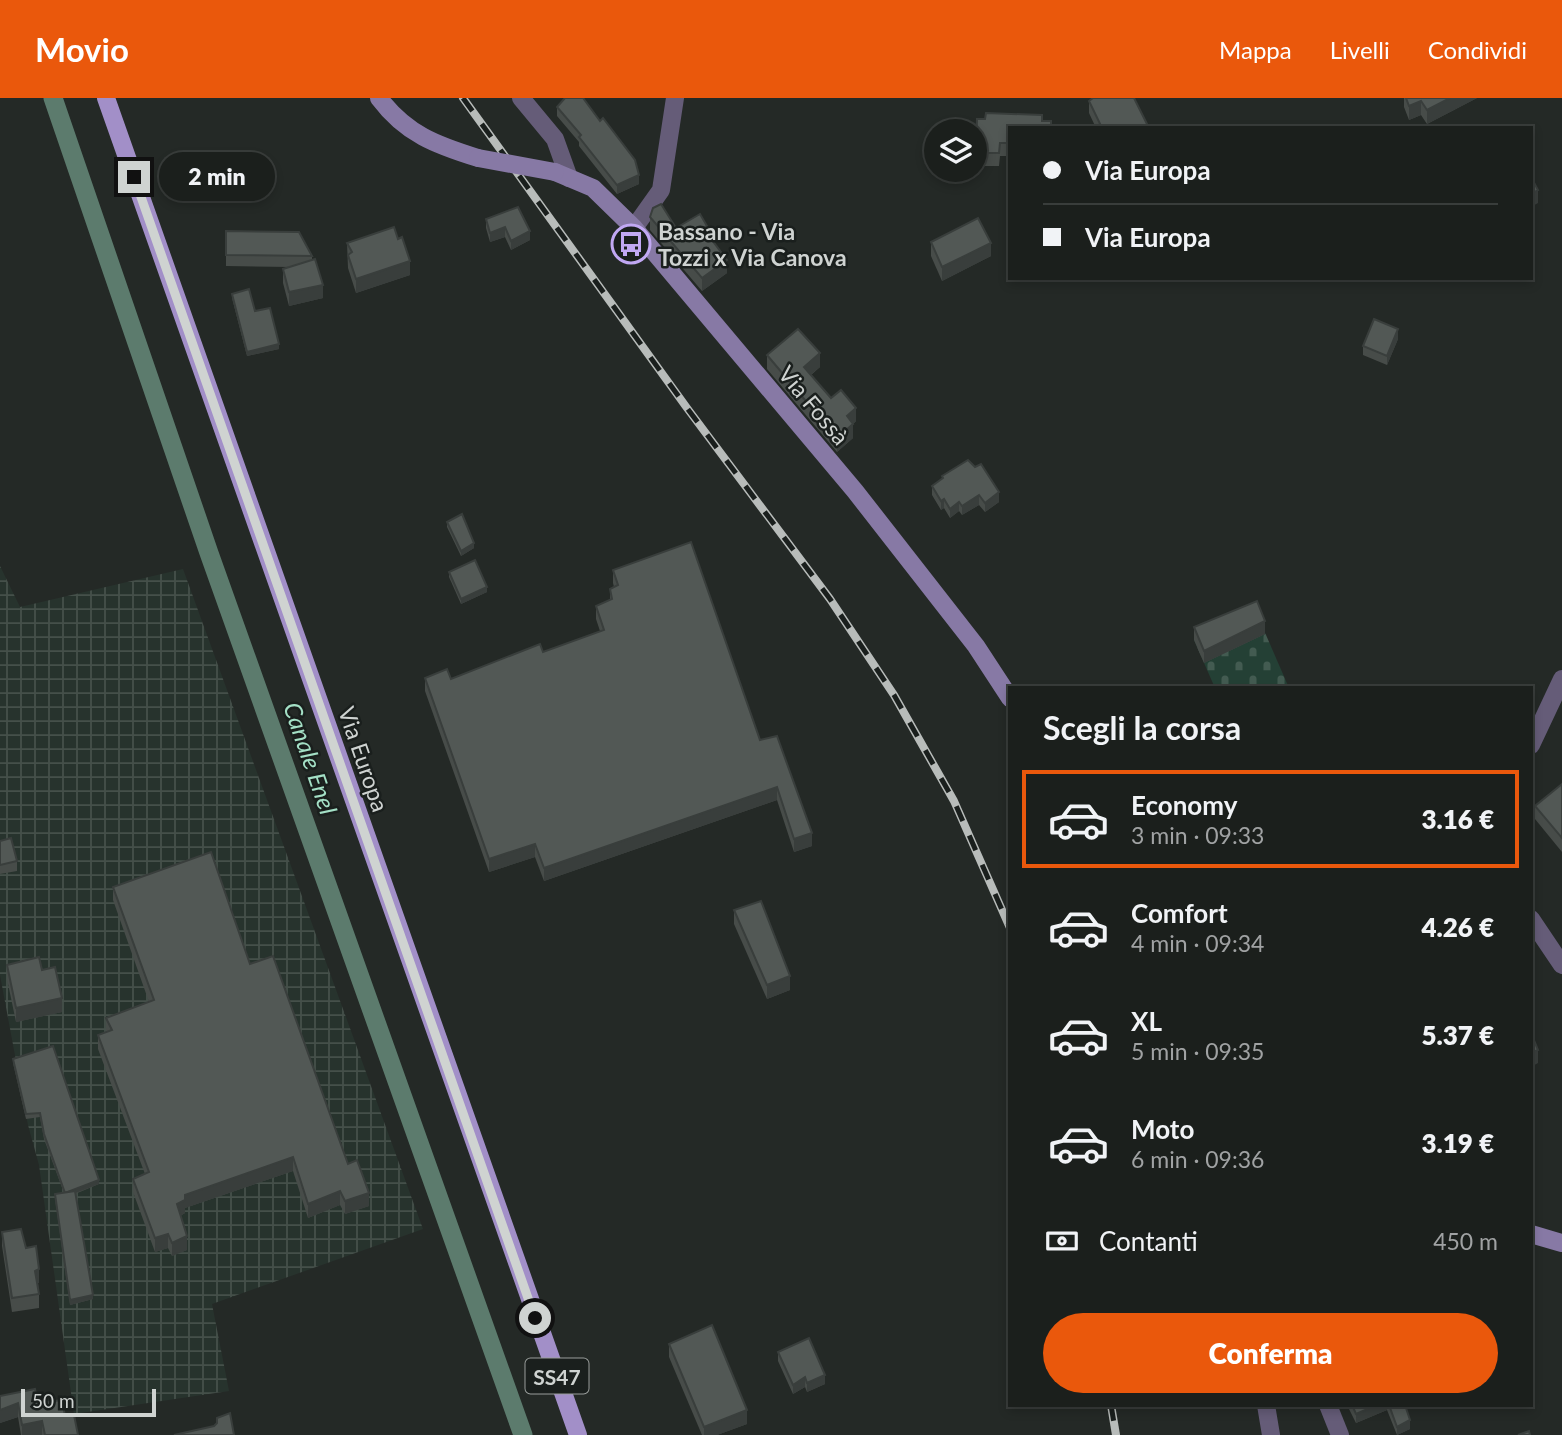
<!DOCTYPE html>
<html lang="it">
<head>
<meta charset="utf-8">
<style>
  :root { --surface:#1b1f1c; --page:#242725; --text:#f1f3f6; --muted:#a0a2a3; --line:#393d3b; --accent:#ea580c }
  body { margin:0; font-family:Lato,sans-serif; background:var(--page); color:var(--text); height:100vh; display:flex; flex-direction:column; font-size:26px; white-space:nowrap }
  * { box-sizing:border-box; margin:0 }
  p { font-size:23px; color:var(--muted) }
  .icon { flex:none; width:38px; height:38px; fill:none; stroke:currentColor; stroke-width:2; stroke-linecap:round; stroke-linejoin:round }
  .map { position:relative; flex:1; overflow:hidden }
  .sheet { position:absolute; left:1008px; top:588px; width:525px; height:721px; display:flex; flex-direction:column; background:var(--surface); border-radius:0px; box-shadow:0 4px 10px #0003,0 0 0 2px var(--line) }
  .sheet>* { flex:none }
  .banner { position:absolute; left:1008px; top:28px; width:525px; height:154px; border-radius:0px; box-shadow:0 4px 10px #0003,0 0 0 2px var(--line); display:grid; align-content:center; height:154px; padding:0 35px; background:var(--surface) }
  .tools { position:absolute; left:924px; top:21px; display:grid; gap:14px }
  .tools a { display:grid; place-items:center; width:63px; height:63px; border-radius:50%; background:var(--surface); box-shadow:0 4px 10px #0003,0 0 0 2px var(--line); font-size:35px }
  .scale { position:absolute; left:21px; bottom:18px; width:135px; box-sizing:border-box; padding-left:7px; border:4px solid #cfd3d1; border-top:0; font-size:19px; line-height:24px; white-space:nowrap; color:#cfd3d1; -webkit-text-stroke:5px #1a1f1d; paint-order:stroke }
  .end { position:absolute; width:32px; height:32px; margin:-16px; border:9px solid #cfd3d1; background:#111; box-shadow:0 0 0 4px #111 }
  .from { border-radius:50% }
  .bubble { position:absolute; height:49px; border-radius:24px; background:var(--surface); box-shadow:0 4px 10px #0003,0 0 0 2px var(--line); font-size:23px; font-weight:800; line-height:49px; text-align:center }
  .banner b { display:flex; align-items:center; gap:24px; height:66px; font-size:26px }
  .banner b+b { border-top:2px solid var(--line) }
  .banner i { width:18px; height:18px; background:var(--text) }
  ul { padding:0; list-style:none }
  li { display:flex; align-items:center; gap:21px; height:98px; margin:0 14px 10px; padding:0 21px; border:4px solid transparent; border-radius:0px }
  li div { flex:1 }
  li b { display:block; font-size:26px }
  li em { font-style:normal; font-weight:800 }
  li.current { border-color:var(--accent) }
  li>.icon { width:63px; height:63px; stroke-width:1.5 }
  h2 { padding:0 35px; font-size:32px; line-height:84px }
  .pay { display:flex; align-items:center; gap:18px; height:77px; padding:0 35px; font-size:26px }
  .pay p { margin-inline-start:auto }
  .button { display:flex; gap:14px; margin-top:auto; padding:14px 35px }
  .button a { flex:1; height:80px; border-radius:42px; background:var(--accent); color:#fff; font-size:28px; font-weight:800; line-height:80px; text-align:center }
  header { display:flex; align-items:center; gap:42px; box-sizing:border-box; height:98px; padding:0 35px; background:var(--accent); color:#fff }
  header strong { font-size:33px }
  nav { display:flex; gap:38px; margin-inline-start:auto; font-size:24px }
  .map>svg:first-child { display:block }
  .industrial { fill:url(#industrial-grid) }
  .cemetery { fill:url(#cemetery-stones) }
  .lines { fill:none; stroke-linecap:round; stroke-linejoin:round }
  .canal { stroke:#5c7b6d; stroke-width:19 }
  .minor { stroke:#655c78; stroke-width:18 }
  .secondary { stroke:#8779a5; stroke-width:18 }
  .primary { stroke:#a28fc8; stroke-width:18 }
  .rail-casing { stroke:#b8bcba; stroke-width:8 }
  .rail { stroke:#1a1f1d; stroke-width:5; stroke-dasharray:16; stroke-linecap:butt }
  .secondary-bridge { stroke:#8779a5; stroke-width:18 }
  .wall { fill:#474c49 }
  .shaded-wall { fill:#393e3c }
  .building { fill:#525855; stroke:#393e3c; stroke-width:2 }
  .route { stroke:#cfd3d1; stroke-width:9 }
  .labels { text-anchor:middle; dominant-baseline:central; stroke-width:5; stroke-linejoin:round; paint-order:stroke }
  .shield { fill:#1a1f1d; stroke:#999d9b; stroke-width:2 }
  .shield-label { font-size:21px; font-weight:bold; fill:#cfd3d1 }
  .poi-label { font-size:23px; font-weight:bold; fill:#cfd3d1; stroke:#1a1f1d; text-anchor:start }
  .street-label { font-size:23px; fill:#cfd3d1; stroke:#1a1f1d }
  .water-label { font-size:24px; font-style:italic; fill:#a4e0c6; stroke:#1a1f1d }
</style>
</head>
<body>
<header>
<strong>Movio</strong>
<nav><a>Mappa</a><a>Livelli</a><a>Condividi</a></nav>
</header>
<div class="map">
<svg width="1562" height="1337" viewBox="0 0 1562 1337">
  <defs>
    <pattern id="industrial-grid" width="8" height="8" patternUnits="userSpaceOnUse" patternTransform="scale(1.75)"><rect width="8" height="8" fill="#27332d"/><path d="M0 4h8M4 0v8" fill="none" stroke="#45504a"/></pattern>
    <pattern id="cemetery-stones" width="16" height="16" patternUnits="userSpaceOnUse" patternTransform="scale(1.75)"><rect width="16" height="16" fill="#244035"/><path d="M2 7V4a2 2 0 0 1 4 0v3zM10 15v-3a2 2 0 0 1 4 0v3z" fill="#435b51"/></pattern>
  </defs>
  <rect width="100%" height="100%" fill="#242926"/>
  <path class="industrial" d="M0,468L20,509L183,471L423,1131L212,1206L229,1293L74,1316L39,1067L28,1027L0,877Z"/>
  <path class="cemetery" d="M1256,514L1289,590H1215L1194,542Z"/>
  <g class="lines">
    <path class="canal" d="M53,0L209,455L523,1337"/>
    <g class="minor">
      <path d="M521,0L555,41L569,80"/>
      <path d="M634,130L661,92L675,0"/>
      <path d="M1531,647L1562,581"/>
      <path d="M1531,821L1562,867"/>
      <path d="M1266,1307L1271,1337"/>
      <path d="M1328,1307L1340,1337"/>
    </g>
    <g class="secondary">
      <path d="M379,0C406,36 436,47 478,60"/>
      <path d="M555,74L593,90L634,130L855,393L976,548L1010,600"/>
      <path d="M1531,1136L1562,1145"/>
    </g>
    <path class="primary" d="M106,0L578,1337"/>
    <defs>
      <g id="rail">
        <path d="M463,0L687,310L830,501L894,597L954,703L1010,830"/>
        <path d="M1111,1307L1116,1337"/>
      </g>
    </defs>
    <use href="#rail" class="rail-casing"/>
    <use href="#rail" class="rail"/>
    <path class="secondary-bridge" d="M478,60L555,74"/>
  </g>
  <g class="wall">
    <path d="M1404,0H1477L1427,26L1421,17L1409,22L1404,9Z"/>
    <path d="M1089,3L1149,30H1096L1089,15Z"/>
    <path d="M557,9L600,23L639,86L617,96L579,48V44L557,18Z"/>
    <path d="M977,21L1010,30V58H1000L999,68H980V64H976Z"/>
    <path d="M650,119L676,130L707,135L727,175L702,193L650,132Z"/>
    <path d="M486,121L530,142L511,152L505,139L490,144L486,130Z"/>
    <path d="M226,133L312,158V162L323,200L289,208L283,185V171L291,169L226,168Z"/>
    <path d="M931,144L991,158L942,183L931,158Z"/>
    <path d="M347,145L410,177L356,195L348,170Z"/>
    <path d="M232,196L255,213L279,251L247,258L232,200Z"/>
    <path d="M1398,241L1387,267L1363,257V248Z"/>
    <path d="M767,257L820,269L811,277L831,300L856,323L853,326V340L837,354L767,271Z"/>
    <path d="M942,378L999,404L985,414L979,407L962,417L959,413L950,420L944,410L941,412L932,397V388L942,381Z"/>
    <path d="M447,424L474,450L461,458L447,429Z"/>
    <path d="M613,472L760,642L812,748L794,754L777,702L544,783L535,759L489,774L425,593V580L451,581L543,554L600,533L596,521V508L610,502V491L614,489L613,485Z"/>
    <path d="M449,474L487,494L461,506L449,479Z"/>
    <path d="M1194,529L1265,536L1204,565L1194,542Z"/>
    <path d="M1562,686V754L1535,721V708Z"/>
    <path d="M0,743L17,763V773L0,776Z"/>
    <path d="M113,789L250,866L369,1108L345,1116L340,1107L308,1120L293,1073L185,1110V1115L180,1118L187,1152L172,1158L168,1150L155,1154L133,1094V1081L145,1076L98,951V937L106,934V920L149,904L113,802Z"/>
    <path d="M734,812L790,892L767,901L734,826Z"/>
    <path d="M7,867L42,872L62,914L16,924L7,881Z"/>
    <path d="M13,961L99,1086L75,1096L93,1201L70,1207L55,1101V1096L64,1095L44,1041L40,1019L26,1021L13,965Z"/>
    <path d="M2,1134L26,1150L39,1185H38L39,1196V1210L12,1214L2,1148Z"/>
    <path d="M669,1246L747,1326L717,1337H702L669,1259Z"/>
    <path d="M778,1254L825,1286L807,1294L805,1289L793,1296L778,1263Z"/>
    <path d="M0,1298L38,1305L65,1318L78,1337H21L18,1319L0,1325Z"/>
    <path d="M1347,1307H1405L1410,1331L1397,1337L1387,1312L1356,1325Z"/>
  </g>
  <g class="shaded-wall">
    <path d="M1450,0H1477L1427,26V12Z"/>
    <path d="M1421,3V17L1409,22V8Z"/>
    <path d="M639,77V86L617,96V87Z"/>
    <path d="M1538,92V105L1531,109V96Z"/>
    <path d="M505,129V139L490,144V135Z"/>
    <path d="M530,133V142L511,152V143Z"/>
    <path d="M991,145V158L942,183V169Z"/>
    <path d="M727,162V175L702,193V180Z"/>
    <path d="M410,163V177L356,195V181Z"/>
    <path d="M323,187V200L289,208V194Z"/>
    <path d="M1398,231V241L1387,267V258Z"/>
    <path d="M279,246V251L247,258V254Z"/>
    <path d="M820,255V269L804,282V269Z"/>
    <path d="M856,310V323L847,332V318Z"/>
    <path d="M853,326V340L837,354V340Z"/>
    <path d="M999,394V404L985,414V405Z"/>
    <path d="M979,397V407L962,417V408Z"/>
    <path d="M944,401V410L941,412V403Z"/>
    <path d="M959,404V413L950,420V411Z"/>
    <path d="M474,445V450L461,458V453Z"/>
    <path d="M487,489V494L461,506V501Z"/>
    <path d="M1265,523V536L1204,565V553Z"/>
    <path d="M777,689V702L544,783V770Z"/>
    <path d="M812,735V748L794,754V741Z"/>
    <path d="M535,746V759L489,774V761Z"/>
    <path d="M790,878V892L767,901V887Z"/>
    <path d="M62,900V914L16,924V910Z"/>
    <path d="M1538,952V965L1531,969V955Z"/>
    <path d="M293,1059V1073L185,1110V1115L177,1120V1106L185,1097Z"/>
    <path d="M99,1082V1086L65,1099V1095Z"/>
    <path d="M340,1093V1107L308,1120V1106Z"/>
    <path d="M369,1095V1108L345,1116V1103Z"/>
    <path d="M168,1136V1150L155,1154V1140Z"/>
    <path d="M187,1138V1152L172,1158V1145Z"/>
    <path d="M39,1171V1185L35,1186V1173Z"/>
    <path d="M93,1197V1201L70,1207V1202Z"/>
    <path d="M825,1277V1286L807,1294V1285Z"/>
    <path d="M805,1279V1289L793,1296V1287Z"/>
    <path d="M18,1305V1319L0,1325V1312Z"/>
    <path d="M1377,1307H1387V1312L1356,1325V1316Z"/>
    <path d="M747,1312V1326L717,1337H704V1329Z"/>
    <path d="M1410,1322V1331L1397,1337V1329Z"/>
    <path d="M42,1323V1337H22V1327Z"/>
  </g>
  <g class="building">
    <path d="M565,0H583L600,23L603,20L635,62L639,77L617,87L579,39L581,37L557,9Z"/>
    <path d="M1093,0H1134L1149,30H1102L1089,3Z"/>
    <path d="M1406,0H1450L1427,12L1421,3L1409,8Z"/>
    <path d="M986,15L1042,17V23H1051V30H1010V45H1000L999,55H980V51H976L977,21H985Z"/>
    <path d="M1531,79L1538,92L1531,96Z"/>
    <path d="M661,106L676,130L700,116L707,128L703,130L727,162L702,180L650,119L653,110Z"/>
    <path d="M518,109L530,133L511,143L505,129L490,135L486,121Z"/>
    <path d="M978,120L991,145L942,169L931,144Z"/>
    <path d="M394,129L398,141L402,139L410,163L356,181L348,157L352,154L347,145Z"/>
    <path d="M226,133L299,134L312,158L226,157Z"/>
    <path d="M315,161L323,187L289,194L283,171Z"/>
    <path d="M249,191L255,213L270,210L279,246L247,254L232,196Z"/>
    <path d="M1374,221L1398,231L1387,258L1363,248Z"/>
    <path d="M798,231L820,255L804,269L831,300L841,292L856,310L847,318L853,326L837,340L767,257Z"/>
    <path d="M968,362L975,369L981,366L999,394L985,405L979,397L962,408L959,404L950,411L944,401L941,403L932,388L943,380L942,378Z"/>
    <path d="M462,416L474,445L461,453L447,424Z"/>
    <path d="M691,444L760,642L777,638L812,735L794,741L777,689L544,770L535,746L489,761L425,580L447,571L451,581L540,546L543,554L604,532L596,508L612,501L610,491L618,487L613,472Z"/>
    <path d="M475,462L487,489L461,501L449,474Z"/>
    <path d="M1257,503L1265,523L1204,553L1194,529Z"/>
    <path d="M1562,686V740L1535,708Z"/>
    <path d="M11,740L17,763L0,767V743Z"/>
    <path d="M211,754L250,866L273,858L348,1066L357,1062L369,1095L345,1103L340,1093L308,1106L293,1059L185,1097V1102L177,1106L187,1138L172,1145L168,1136L155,1140L133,1081L149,1074L98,937L112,932L106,920L154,902L113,789Z"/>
    <path d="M761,803L790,878L767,887L734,812Z"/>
    <path d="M39,859L42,872L55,869L62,900L16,910L7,867Z"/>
    <path d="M1531,935L1538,952L1531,955Z"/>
    <path d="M53,948L99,1082L65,1095L44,1036L40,1015L26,1016L13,961Z"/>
    <path d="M75,1093L93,1197L70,1202L55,1096Z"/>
    <path d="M21,1131L26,1150L36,1148L39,1171L35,1173L39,1196L12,1200L2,1134Z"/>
    <path d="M712,1227L747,1312L704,1329L669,1246Z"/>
    <path d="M809,1240L825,1277L807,1285L805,1279L793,1287L778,1254Z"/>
    <path d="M35,1291L38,1305L62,1302L65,1318L74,1317L78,1337H45L42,1323L22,1327L18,1305L0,1312V1298Z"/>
    <path d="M1352,1307H1377L1356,1316Z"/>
    <path d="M1389,1307H1405L1410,1322L1397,1329Z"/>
    <path d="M230,1315L234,1337H174L214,1328L217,1325V1320Z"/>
    <path d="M1529,1333L1530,1337H1518Z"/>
  </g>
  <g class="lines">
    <path class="route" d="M134,79L535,1220"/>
  </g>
  <defs>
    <symbol id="bus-ring" viewBox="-11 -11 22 22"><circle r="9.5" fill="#1a1f1d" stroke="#c1a8f3" stroke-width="1.5"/><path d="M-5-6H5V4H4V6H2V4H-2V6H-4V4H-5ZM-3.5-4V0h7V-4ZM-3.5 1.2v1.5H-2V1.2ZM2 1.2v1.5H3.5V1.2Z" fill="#c1a8f3"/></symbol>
  </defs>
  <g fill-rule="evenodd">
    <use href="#bus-ring" x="609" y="124" width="44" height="44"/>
  </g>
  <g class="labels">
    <rect class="shield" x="525.5" y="1260.5" width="63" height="35" rx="5"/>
    <g class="shield-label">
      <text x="557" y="1278">SS47</text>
    </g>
    <g class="poi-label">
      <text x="658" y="133">Bassano - Via<tspan x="658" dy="26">Tozzi x Via Canova</tspan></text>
    </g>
    <g class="street-label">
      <text transform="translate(814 307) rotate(50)">Via Fossà</text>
      <text transform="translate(364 661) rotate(71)">Via Europa</text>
    </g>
    <g class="water-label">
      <text transform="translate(311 660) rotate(71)">Canale Enel</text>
    </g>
  </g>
</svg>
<div class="tools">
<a><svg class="icon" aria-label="layers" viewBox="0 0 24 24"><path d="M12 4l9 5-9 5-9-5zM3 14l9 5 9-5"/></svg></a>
</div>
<div class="scale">50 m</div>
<i class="end from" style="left:535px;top:1220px"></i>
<i class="end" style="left:134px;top:79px"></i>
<div class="bubble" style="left:159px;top:54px;width:116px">2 min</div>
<div class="banner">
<b><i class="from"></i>Via Europa</b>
<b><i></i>Via Europa</b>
</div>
<section class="sheet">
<h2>Scegli la corsa</h2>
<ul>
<li class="current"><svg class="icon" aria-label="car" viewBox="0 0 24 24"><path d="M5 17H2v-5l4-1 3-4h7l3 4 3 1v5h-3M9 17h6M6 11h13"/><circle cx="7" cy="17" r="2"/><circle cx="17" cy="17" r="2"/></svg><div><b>Economy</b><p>3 min · 09:33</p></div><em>3.16 €</em></li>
<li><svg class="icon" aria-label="car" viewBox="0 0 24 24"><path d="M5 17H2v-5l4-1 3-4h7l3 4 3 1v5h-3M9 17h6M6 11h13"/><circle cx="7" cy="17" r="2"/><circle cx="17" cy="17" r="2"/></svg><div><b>Comfort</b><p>4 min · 09:34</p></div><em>4.26 €</em></li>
<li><svg class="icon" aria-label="car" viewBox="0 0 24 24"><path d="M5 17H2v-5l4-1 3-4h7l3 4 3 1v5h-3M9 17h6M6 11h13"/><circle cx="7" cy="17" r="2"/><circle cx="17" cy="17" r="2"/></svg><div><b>XL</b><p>5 min · 09:35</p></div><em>5.37 €</em></li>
<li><svg class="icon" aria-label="car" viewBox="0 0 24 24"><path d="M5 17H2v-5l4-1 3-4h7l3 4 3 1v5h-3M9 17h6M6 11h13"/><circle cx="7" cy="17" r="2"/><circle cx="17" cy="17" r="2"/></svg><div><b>Moto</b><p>6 min · 09:36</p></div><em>3.19 €</em></li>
</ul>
<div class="pay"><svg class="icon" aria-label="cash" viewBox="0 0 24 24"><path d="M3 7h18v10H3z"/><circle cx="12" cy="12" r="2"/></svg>Contanti<p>450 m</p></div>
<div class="button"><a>Conferma</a></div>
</section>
</div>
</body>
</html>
